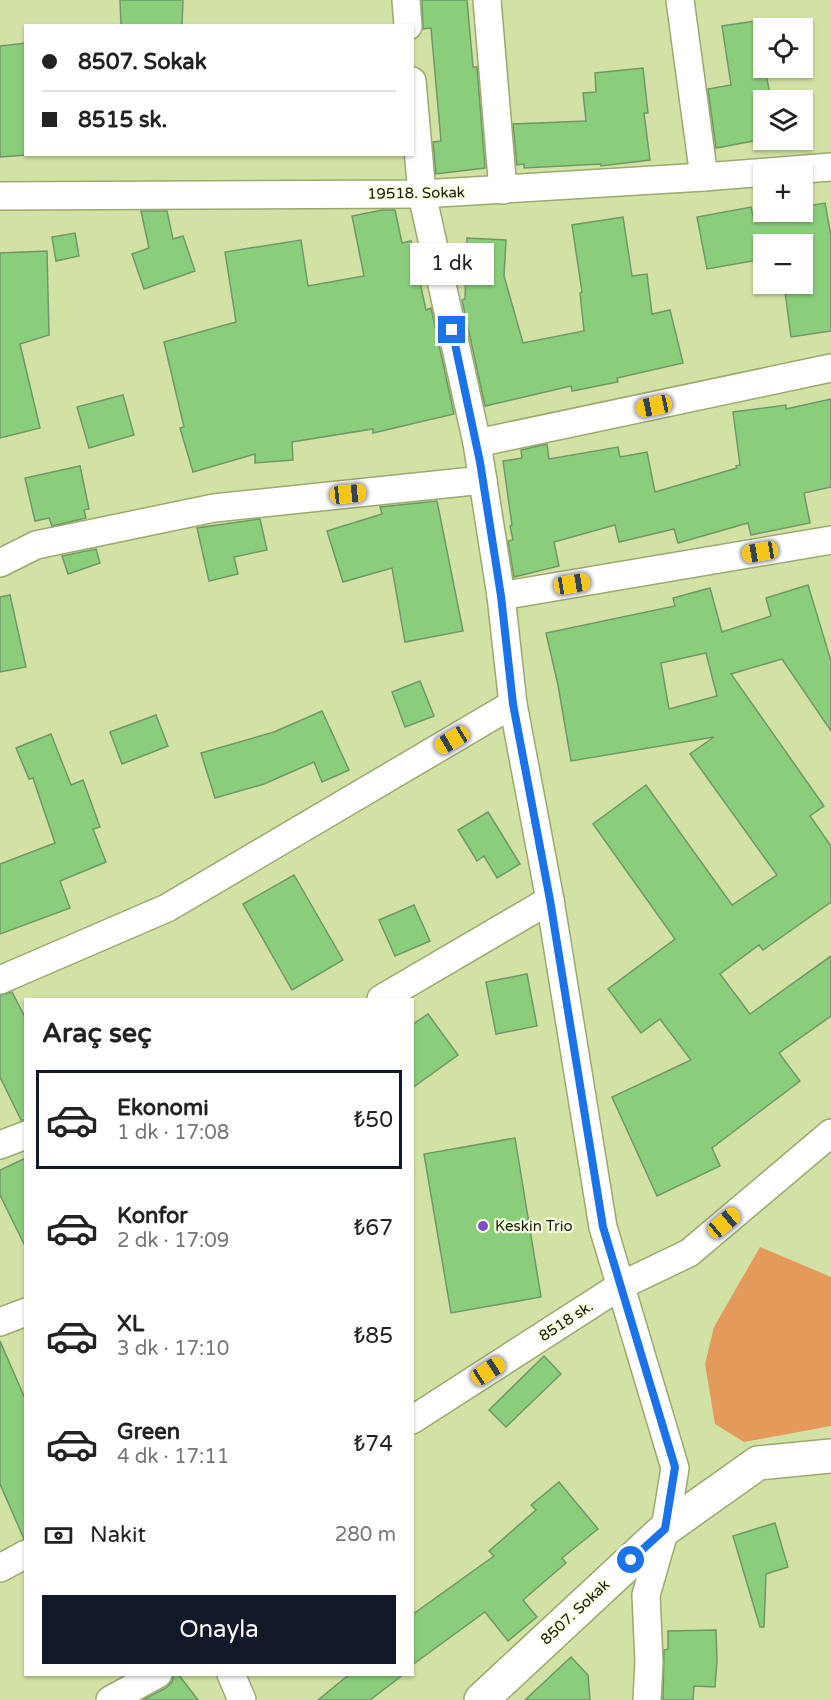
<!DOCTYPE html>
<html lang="tr">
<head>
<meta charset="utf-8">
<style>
  :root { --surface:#fff; --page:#f6f6f6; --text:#222; --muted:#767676; --line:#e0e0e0; --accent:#111827 }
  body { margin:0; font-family:"Varela Round",sans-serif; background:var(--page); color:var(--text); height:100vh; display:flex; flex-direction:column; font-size:22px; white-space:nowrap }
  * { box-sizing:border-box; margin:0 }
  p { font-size:20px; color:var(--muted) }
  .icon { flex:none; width:33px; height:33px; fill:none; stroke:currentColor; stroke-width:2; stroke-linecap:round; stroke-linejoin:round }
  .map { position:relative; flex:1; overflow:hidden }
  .drawer { position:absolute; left:24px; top:998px; width:390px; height:678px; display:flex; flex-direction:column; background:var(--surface); border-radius:0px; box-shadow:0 2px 4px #0004 }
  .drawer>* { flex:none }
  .top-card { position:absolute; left:24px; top:24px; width:390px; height:132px; border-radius:0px; box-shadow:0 2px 4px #0004; display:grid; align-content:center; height:132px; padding:0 18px; background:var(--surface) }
  .tools { position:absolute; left:753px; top:18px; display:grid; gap:12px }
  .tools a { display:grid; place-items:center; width:60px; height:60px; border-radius:0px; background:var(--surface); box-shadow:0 2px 4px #0004; font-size:30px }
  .end { position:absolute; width:27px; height:27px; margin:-14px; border:8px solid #1a73e8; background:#fff; box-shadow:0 0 0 3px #fff }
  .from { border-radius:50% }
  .bubble { position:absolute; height:42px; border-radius:0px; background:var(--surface); box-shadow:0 2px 4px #0004; font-size:20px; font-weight:600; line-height:42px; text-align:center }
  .car { position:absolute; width:18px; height:36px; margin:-18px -9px; border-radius:8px; box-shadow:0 0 4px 2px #0007; background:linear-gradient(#f5c518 24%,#345 0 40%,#f5c518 0 76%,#345 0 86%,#f5c518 0) }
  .top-card b { display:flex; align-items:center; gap:21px; height:57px; font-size:22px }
  .top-card b+b { border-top:2px solid var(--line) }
  .top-card i { width:15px; height:15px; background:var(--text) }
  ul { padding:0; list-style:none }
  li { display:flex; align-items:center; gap:18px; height:99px; margin:0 12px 9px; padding:0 6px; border:3px solid transparent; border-radius:0px }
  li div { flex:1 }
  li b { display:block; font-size:22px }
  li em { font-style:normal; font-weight:600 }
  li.selected { border-color:var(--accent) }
  li>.icon { width:54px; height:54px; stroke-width:1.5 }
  h2 { padding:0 18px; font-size:27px; line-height:72px }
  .pay { display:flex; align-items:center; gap:15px; height:66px; padding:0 18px; font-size:22px }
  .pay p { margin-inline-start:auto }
  .button { display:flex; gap:12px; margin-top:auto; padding:12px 18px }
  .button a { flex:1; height:69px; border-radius:0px; background:var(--accent); color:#fff; font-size:24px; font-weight:600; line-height:69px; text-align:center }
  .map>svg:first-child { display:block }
  .green { fill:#e49a5b }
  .building { fill:#8ace7b; stroke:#709768; stroke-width:1.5; fill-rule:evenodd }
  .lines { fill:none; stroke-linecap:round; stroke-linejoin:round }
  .minor-casing { stroke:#9aa96e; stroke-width:30 }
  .tertiary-casing { stroke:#9aa96e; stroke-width:36 }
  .minor { stroke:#fff; stroke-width:27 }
  .tertiary { stroke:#fff; stroke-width:33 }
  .route { stroke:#1a73e8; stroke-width:8 }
  .poi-dot { fill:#824fc7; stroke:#f6ffe0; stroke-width:2 }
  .labels { text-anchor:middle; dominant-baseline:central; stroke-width:4.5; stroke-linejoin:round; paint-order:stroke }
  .street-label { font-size:15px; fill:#151a04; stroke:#f6ffe0 }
  .poi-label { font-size:15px; fill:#151a04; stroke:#f6ffe0; text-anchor:start }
</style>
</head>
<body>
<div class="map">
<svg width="831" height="1700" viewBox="0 0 831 1700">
  <rect width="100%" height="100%" fill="#d2e2a5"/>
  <path class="green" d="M760,1247L831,1277V1426L744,1442L715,1424L705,1364L714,1327Z"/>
  <g class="building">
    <path d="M120,0H183L182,26H121Z"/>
    <path d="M422,0H467L473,67H477L485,168L436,174L433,142L441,141L431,28L423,29Z"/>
    <path d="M769,19L771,28H764V68H776L777,72L766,74L771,100H764V139L716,148L708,89L731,85L722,26Z"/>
    <path d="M26,43V155L0,157V46Z"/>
    <path d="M643,68L648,113H644L650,160L601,166V164L524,168V164L517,165L513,124L586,121L583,93L596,92L595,73Z"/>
    <path d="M825,203L831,236V331L791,337L784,284H802V244H764V259L707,269L697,217L751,207L753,216L776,212H802V207Z"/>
    <path d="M382,210H395L402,243L411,241L426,310L431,308L454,414L373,433V429L292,442L293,460L255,463V454L193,472L180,428L184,427L164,342L236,322L225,252L301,240L308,286L364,276L352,216Z"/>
    <path d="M141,211H167L173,239L183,236L195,271L144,289L132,254L149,248Z"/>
    <path d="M623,217L632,276L647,274L652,314L670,310L683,363L617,378L618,382L572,391L571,386L485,406L462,300L465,299L467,238L506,240L504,276L523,343L584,331L580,293L582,292L572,225Z"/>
    <path d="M75,233L79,256L56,261L52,237Z"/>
    <path d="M47,251L49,335L20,344L40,428L0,438V253Z"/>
    <path d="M123,395L134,435L89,448L77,407Z"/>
    <path d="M831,399V487L804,493L810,523L751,535L748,523L678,543L674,529L619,542L615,525L554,542L559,566L514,577L508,541L513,540L510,526L512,525L503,461L522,458L521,450L547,444L549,459L618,447L620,457L647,452L655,492L737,468L736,466L740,465L733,412L786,405V409Z"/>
    <path d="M80,466L89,509L84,510L86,518L52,526L49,518L35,521L25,478Z"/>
    <path d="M437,501L463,631L405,642L392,568L343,582L327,531L382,514L380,507Z"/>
    <path d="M260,519L267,550L234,557L238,574L209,581L197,528Z"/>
    <path d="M96,549L100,563L68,574L62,556Z"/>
    <path d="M808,585L831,661V731L782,659L731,674L824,806L810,816L831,846V902L763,950L759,945L720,974L750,1014L831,956V1016L779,1053L800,1081L712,1148L720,1166L657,1196L612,1097L691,1060L660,1019L641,1033L608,989L675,939L593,824L646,785L732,905L777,875L690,754L714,737L571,761L558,685L546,633L675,606L673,598L710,588L722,632L771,616L766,598ZM706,653L717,696L669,709L661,663Z"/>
    <path d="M10,595L26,667L0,672V597Z"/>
    <path d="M420,681L434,716L405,727L392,692Z"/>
    <path d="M322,711L349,770L322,782L314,762L264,784L215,798L201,753L274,732Z"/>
    <path d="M156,715L168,746L122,764L110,732Z"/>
    <path d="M51,734L71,785L83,780L100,827L93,829L106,862L60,881L70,908L0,934V864L55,843L33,778L29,779L16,748Z"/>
    <path d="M488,812L520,864L497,878L484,856L477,861L458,830Z"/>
    <path d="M294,875L343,960L292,990L243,904Z"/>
    <path d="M414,905L430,941L395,956L379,920Z"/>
    <path d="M527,974L537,1026L496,1034L486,982Z"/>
    <path d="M12,992L26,1019V1120H21L0,1077V995Z"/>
    <path d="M428,1014L458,1055L412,1088V1025Z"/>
    <path d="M515,1138L541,1297L451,1313L424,1154Z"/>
    <path d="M26,1158V1248L0,1195V1170Z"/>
    <path d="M0,1341L26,1401V1538L24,1539L0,1484Z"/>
    <path d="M544,1356L561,1374L506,1427L489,1410Z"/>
    <path d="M559,1482L598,1529L562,1558L566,1563L523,1600L537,1617L508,1641L485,1612L412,1665V1615L494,1556L489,1551L536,1510L531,1505Z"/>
    <path d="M775,1523L788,1567L766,1574L764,1627H760L733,1536Z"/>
    <path d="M716,1630L717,1661L715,1687L694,1686L693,1700H663L664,1650L668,1649V1631Z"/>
    <path d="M571,1657L588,1675L590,1700H525Z"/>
    <path d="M174,1674H178L198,1700H143L166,1688L172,1682Z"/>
    <path d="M350,1674H404L370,1700H318Z"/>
  </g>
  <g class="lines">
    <defs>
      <g id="minor">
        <path d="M406,0L408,26"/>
        <path d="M487,0L503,190"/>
        <path d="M680,0L704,177"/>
        <path d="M412,81L422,194L477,443L501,596L513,704L550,900L603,1227L675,1468L665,1529L646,1595L649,1662L647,1700"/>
        <path d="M0,196L422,194L704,177L831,167"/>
        <path d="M477,443L831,368"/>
        <path d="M0,563L36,545L214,508L483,480"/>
        <path d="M501,596L831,540"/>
        <path d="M0,980L167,908L513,704"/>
        <path d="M381,999L550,900"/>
        <path d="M0,1145L26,1135"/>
        <path d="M0,1322L26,1312"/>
        <path d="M412,1420L620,1286L689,1253L831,1133"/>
        <path d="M0,1568L26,1554"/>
        <path d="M231,1674L242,1700"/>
        <path d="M110,1700L158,1674"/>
      </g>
      <path id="tertiary" d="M481,1700L665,1529L758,1463L831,1456"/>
    </defs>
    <use href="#minor" class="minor-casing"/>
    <use href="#tertiary" class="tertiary-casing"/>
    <use href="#minor" class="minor"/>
    <use href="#tertiary" class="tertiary"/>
  </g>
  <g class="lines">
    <path class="route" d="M452,330L480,462L501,596L513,704L550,900L603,1227L675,1467L665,1529L631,1560"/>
  </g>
  <circle class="poi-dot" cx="483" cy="1226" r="6"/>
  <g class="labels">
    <g class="street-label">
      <text transform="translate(416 193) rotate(-1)">19518. Sokak</text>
      <text transform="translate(566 1321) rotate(-33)">8518 sk.</text>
      <text transform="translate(575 1612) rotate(-43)">8507. Sokak</text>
    </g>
    <g class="poi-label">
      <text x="495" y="1226">Keskin Trio</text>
    </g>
  </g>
</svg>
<div class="tools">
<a><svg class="icon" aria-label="locate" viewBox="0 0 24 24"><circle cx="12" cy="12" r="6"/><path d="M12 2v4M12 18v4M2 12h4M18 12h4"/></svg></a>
<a><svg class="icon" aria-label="layers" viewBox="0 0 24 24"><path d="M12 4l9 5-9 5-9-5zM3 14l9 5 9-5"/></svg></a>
<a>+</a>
<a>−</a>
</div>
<i class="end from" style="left:631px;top:1560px"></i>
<i class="end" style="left:452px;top:330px"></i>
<div class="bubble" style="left:410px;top:243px;width:84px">1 dk</div>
<i class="car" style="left:654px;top:406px;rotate:258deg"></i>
<i class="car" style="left:348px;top:494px;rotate:84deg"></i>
<i class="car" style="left:760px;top:552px;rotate:260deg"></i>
<i class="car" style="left:572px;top:584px;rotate:81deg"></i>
<i class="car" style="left:452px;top:740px;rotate:240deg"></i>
<i class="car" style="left:724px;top:1223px;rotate:50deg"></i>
<i class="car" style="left:488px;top:1371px;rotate:57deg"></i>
<div class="top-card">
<b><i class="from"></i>8507. Sokak</b>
<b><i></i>8515 sk.</b>
</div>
<section class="drawer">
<h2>Araç seç</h2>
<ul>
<li class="selected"><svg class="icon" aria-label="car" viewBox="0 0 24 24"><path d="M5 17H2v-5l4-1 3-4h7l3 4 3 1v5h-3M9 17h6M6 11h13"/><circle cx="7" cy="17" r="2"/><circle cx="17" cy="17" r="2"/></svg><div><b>Ekonomi</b><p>1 dk · 17:08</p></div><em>₺50</em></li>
<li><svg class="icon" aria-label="car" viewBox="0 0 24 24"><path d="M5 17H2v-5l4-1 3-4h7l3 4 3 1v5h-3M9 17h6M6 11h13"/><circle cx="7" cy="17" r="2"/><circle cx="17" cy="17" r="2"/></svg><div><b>Konfor</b><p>2 dk · 17:09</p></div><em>₺67</em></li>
<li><svg class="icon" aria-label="car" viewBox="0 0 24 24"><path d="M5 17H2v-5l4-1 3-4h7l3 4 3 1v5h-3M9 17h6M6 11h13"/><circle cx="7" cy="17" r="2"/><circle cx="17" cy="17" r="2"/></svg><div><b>XL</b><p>3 dk · 17:10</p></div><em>₺85</em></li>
<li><svg class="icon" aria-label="car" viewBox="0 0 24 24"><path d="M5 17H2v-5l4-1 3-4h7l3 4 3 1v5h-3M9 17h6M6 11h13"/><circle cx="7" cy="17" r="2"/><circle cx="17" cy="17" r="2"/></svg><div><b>Green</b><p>4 dk · 17:11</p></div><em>₺74</em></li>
</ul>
<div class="pay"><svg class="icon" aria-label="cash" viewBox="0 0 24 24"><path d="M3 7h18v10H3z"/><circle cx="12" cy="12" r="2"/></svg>Nakit<p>280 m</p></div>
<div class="button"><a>Onayla</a></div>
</section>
</div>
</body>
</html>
